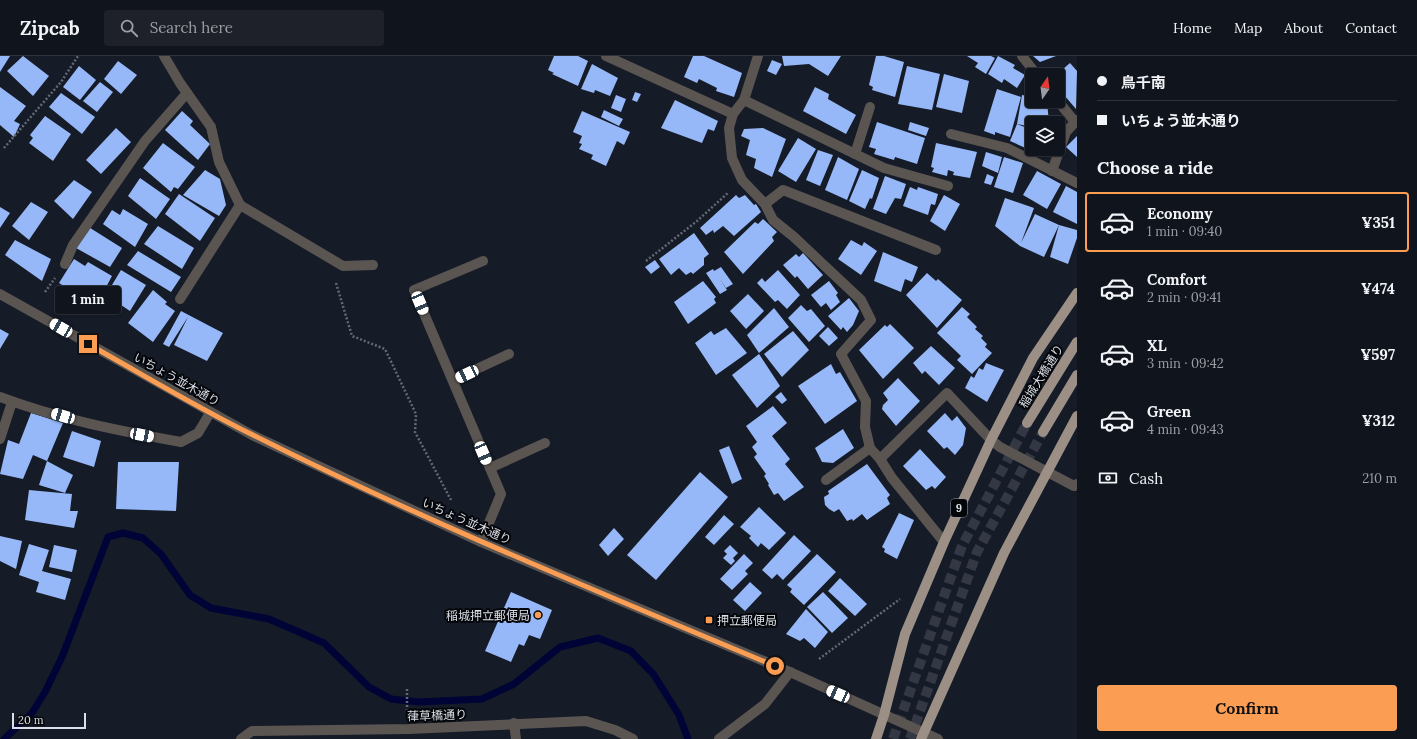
<!DOCTYPE html>
<html lang="en">
<head>
<meta charset="utf-8">
<style>
  :root { --surface:#10141d; --page:#1e212a; --text:#f1f3f6; --muted:#9c9ea4; --line:#30333b; --accent:#fc9d54 }
  body { margin:0; font-family:Lora,"Noto Sans JP",serif; background:var(--page); color:var(--text); height:100vh; display:flex; flex-direction:column; font-size:15px; white-space:nowrap }
  * { box-sizing:border-box; margin:0 }
  p { font-size:13px; color:var(--muted) }
  .icon { flex:none; width:22px; height:22px; fill:none; stroke:currentColor; stroke-width:2; stroke-linecap:round; stroke-linejoin:round }
  .map { position:relative; flex:1; overflow:hidden }
  .sheet { display:flex; flex-direction:column; background:var(--surface); width:340px }
  .sheet>* { flex:none }
  .hud { display:grid; align-content:center; height:88px; padding:0 20px; background:var(--surface) }
  .needle { width:26px; rotate:14deg }
  .buttons { position:absolute; left:1025px; top:12px; display:grid; gap:8px }
  .buttons a { display:grid; place-items:center; width:40px; height:40px; border-radius:4px; background:var(--surface); box-shadow:0 1px 3px #0004,0 0 0 1px var(--line); font-size:20px }
  .scale { position:absolute; left:12px; bottom:10px; width:74px; box-sizing:border-box; padding-left:4px; border:2px solid #dbdfe7; border-top:0; font-size:11px; line-height:14px; white-space:nowrap; color:#dbdfe7; -webkit-text-stroke:3px #04060a; paint-order:stroke }
  .end { position:absolute; width:18px; height:18px; margin:-9px; border:5px solid #fc9d54; background:#111; box-shadow:0 0 0 2px #111 }
  .from { border-radius:50% }
  .bubble { position:absolute; height:28px; border-radius:4px; background:var(--surface); box-shadow:0 1px 3px #0004,0 0 0 1px var(--line); font-size:13px; font-weight:700; line-height:28px; text-align:center }
  .car { position:absolute; width:12px; height:24px; margin:-12px -6px; border-radius:5px; box-shadow:0 0 3px 1px #0007; background:linear-gradient(#fff 24%,#345 0 40%,#fff 0 76%,#345 0 86%,#fff 0) }
  .hud b { display:flex; align-items:center; gap:14px; height:38px; font-size:15px }
  .hud b+b { border-top:1px solid var(--line) }
  .hud i { width:10px; height:10px; background:var(--text) }
  ul { padding:0; list-style:none }
  li { display:flex; align-items:center; gap:12px; height:60px; margin:0 8px 6px; padding:0 12px; border:2px solid transparent; border-radius:4px }
  li div { flex:1 }
  li b { display:block; font-size:15px }
  li em { font-style:normal; font-weight:700 }
  li.active { border-color:var(--accent) }
  li>.icon { width:36px; height:36px; stroke-width:1.5 }
  h2 { padding:0 20px; font-size:18px; line-height:48px }
  .pay { display:flex; align-items:center; gap:10px; height:44px; padding:0 20px; font-size:15px }
  .pay p { margin-inline-start:auto }
  .primary-button { display:flex; gap:8px; margin-top:auto; padding:8px 20px }
  .primary-button a { flex:1; height:46px; border-radius:4px; background:var(--accent); color:#111; font-size:16px; font-weight:700; line-height:46px; text-align:center }
  header { display:flex; align-items:center; gap:24px; box-sizing:border-box; height:56px; padding:0 20px; background:var(--surface); border-bottom:1px solid var(--line) }
  header strong { font-size:19px }
  nav { display:flex; gap:22px; margin-inline-start:auto; font-size:14px }
  .search { width:280px; height:36px; background:var(--page); display:flex; align-items:center; gap:10px; box-sizing:border-box; padding:0 14px; border-radius:4px; color:var(--muted); font-size:15px }
  main { display:flex; flex:1; min-height:0 }
  .map>svg:first-child { display:block }
  .lines { fill:none; stroke-linecap:round; stroke-linejoin:round }
  .stream { stroke:#000336; stroke-width:7 }
  .building { fill:#97b8f8 }
  .major-tunnel { stroke:#333844; stroke-width:10; stroke-dasharray:10 5; stroke-linecap:butt }
  .path { stroke:#646a74; stroke-width:2.5; stroke-dasharray:2 2; stroke-linecap:butt }
  .minor { stroke:#5b5551; stroke-width:10 }
  .major { stroke:#9c8f86; stroke-width:10 }
  .route { stroke:#fc9d54; stroke-width:5 }
  .poi-dot { fill:#fc9d54; stroke:#04060a; stroke-width:1.5 }
  .labels { text-anchor:middle; dominant-baseline:central; stroke-width:4; stroke-linejoin:round; paint-order:stroke }
  .shield { fill:#04060a; stroke:#9a9ea5; stroke-width:1 }
  .shield-label { font-size:11px; font-weight:bold; fill:#dbdfe7 }
  .street-label { font-size:12px; fill:#dbdfe7; stroke:#04060a }
  .poi-label { font-size:12px; fill:#dbdfe7; stroke:#04060a; text-anchor:end }
</style>
</head>
<body>
<header>
<strong>Zipcab</strong>
<div class="search"><svg class="icon" aria-label="search" viewBox="0 0 24 24"><circle cx="10" cy="10" r="6"/><path d="M15 15l6 6"/></svg>Search here</div>
<nav><a>Home</a><a>Map</a><a>About</a><a>Contact</a></nav>
</header>
<main>
<div class="map">
<svg width="1077" height="683" viewBox="0 0 1077 683">
  <rect width="100%" height="100%" fill="#151b27"/>
  <g class="lines">
    <path class="stream" d="M4,683L32,657L45,636L62,601L108,481L123,477L143,482L161,498L190,539L211,552L269,563L324,587L369,631L391,643L419,646L482,643L514,628L560,591L598,582L631,595L654,619L679,659L688,683"/>
  </g>
  <g class="building">
    <path d="M0,0H10L0,16Z"/>
    <path d="M23,0L49,20L33,40L7,15Z"/>
    <path d="M554,0H578L588,5L578,30L552,18L554,17L548,14Z"/>
    <path d="M693,0H704L742,17L734,41L716,35L717,32L699,23L697,27L684,21Z"/>
    <path d="M782,0H841L828,20L809,8L784,10Z"/>
    <path d="M876,0H884L904,6L895,41L872,34L873,31L869,29Z"/>
    <path d="M967,0H991L995,2L986,18L975,11L978,7Z"/>
    <path d="M998,0L1015,9L1013,12L1025,19L1017,32L1004,23L1002,27L988,18Z"/>
    <path d="M1033,0H1056L1040,6Z"/>
    <path d="M772,4L782,8L776,19L767,15Z"/>
    <path d="M118,5L137,19L121,38L104,23Z"/>
    <path d="M1070,7L1077,15L1076,53L1058,32V19H1056Z"/>
    <path d="M592,8L618,22L610,40L595,34L594,37L581,33Z"/>
    <path d="M79,10L96,24L80,44L63,31Z"/>
    <path d="M907,10L940,18L932,54L898,48Z"/>
    <path d="M944,18L969,25L962,57L936,51Z"/>
    <path d="M100,26L113,36L97,56L83,45Z"/>
    <path d="M0,31L26,50L14,65L20,68L14,81L0,69Z"/>
    <path d="M815,31L829,38L828,43L856,59L846,78L803,55Z"/>
    <path d="M997,33L1021,41L1010,81L995,76V79L984,75Z"/>
    <path d="M635,36L641,38L637,46L632,44Z"/>
    <path d="M61,37L95,61L82,78L49,51Z"/>
    <path d="M616,39L626,43L621,56L611,52Z"/>
    <path d="M1022,39L1032,41V45H1047L1049,67H1032V71L1017,68Z"/>
    <path d="M675,44L718,65L714,75L708,73L702,87L661,72Z"/>
    <path d="M604,54L623,63L619,70L601,61Z"/>
    <path d="M182,55L193,65L190,69L210,88L198,104L165,74Z"/>
    <path d="M582,55L630,76L624,89L617,85L606,110L591,103L593,99L579,93L582,88L579,87L582,80L573,76Z"/>
    <path d="M45,60L71,78L53,105L29,87L33,82L30,79Z"/>
    <path d="M877,66L925,82L917,108L895,101L894,104L874,98L876,93L869,91Z"/>
    <path d="M910,66L929,72L926,80L908,74Z"/>
    <path d="M1017,68L1032,74V93H1044L1041,99L1010,85Z"/>
    <path d="M116,72L131,86L101,118L86,104Z"/>
    <path d="M763,72L786,83L772,121L754,112L756,103L746,99L750,84L741,80L744,73Z"/>
    <path d="M1077,80V101L1066,91Z"/>
    <path d="M798,82L816,93L796,126L778,115Z"/>
    <path d="M163,87L195,111L178,133L174,131L171,136L143,112Z"/>
    <path d="M936,87L977,96L970,122L953,119L954,116L948,114L947,120L932,116L934,112L931,111Z"/>
    <path d="M818,94L833,99L820,130L806,124Z"/>
    <path d="M986,96L1002,101L998,117L982,110Z"/>
    <path d="M838,101L859,113L847,144L825,134Z"/>
    <path d="M1004,101L1023,107L1013,137L994,131Z"/>
    <path d="M205,114L220,123L226,149L219,160L183,139Z"/>
    <path d="M862,114L879,122L872,143L870,142L865,153L849,145Z"/>
    <path d="M1037,115L1061,128L1047,153L1023,139Z"/>
    <path d="M987,118L994,121L991,129L984,127Z"/>
    <path d="M885,120L906,128L901,143L895,142L886,158L873,153Z"/>
    <path d="M140,122L170,143L156,163L128,140Z"/>
    <path d="M74,124L92,136L73,163L54,145Z"/>
    <path d="M1066,130L1077,136V168L1053,156Z"/>
    <path d="M910,131L917,134L918,131L938,138L935,149L931,148L928,159L903,150Z"/>
    <path d="M179,138L215,162L200,185L165,158Z"/>
    <path d="M736,139L739,142L745,139L754,149L756,148L761,156L734,180L723,170L714,177L713,174L706,179L700,172Z"/>
    <path d="M944,139L960,148L945,175L930,165Z"/>
    <path d="M1005,142L1034,152L1021,187L1035,158L1059,169L1077,174V182L1068,208L1050,201L1059,169L1044,201L1020,190L995,170Z"/>
    <path d="M31,146L48,156L29,184L12,170Z"/>
    <path d="M0,151L10,157L0,172Z"/>
    <path d="M123,153L148,168L135,191L103,168L112,154L120,159Z"/>
    <path d="M763,163L777,176L772,181L774,185L743,218L724,196L755,166L758,168Z"/>
    <path d="M87,170L122,192L110,211L76,192Z"/>
    <path d="M158,170L194,192L182,213L144,188Z"/>
    <path d="M694,177L709,198L704,202V209L693,218L691,216L686,219L679,212L671,219L659,203Z"/>
    <path d="M15,184L51,203L42,225L5,199Z"/>
    <path d="M851,184L862,190L864,186L877,195L861,219L838,203Z"/>
    <path d="M138,195L181,221L171,236L127,209Z"/>
    <path d="M883,196L918,211L912,226L905,223L901,236L874,225Z"/>
    <path d="M803,197L823,219L808,233L797,220L795,222L783,209L796,198L799,201Z"/>
    <path d="M74,203L85,210L88,206L112,220L96,250L59,227Z"/>
    <path d="M655,204L660,211L651,218L645,211Z"/>
    <path d="M721,211L733,228L726,232L719,222L727,234L720,238L706,217L713,213L714,215Z"/>
    <path d="M121,214L146,229L130,255L106,239Z"/>
    <path d="M778,214L800,239L787,253L778,244L775,246L757,227L762,222L765,226Z"/>
    <path d="M927,217L936,225L938,223L962,244L937,272L906,239Z"/>
    <path d="M703,225L716,241L714,243L716,247L688,268L674,246Z"/>
    <path d="M829,225L838,237L836,239L840,246L831,254L826,247L821,251L811,239Z"/>
    <path d="M153,234L167,246L165,248L175,255L153,286L128,267Z"/>
    <path d="M748,238L764,255L746,273L730,255Z"/>
    <path d="M849,242L859,255L853,269L847,276L843,271L841,274L828,260Z"/>
    <path d="M801,249L807,255L811,253L825,270L809,286L788,262Z"/>
    <path d="M962,251L970,258L967,261L977,271L975,273L983,280L981,282L987,288L985,291L992,297L972,318L957,304L961,300L937,277Z"/>
    <path d="M774,252L789,271L759,297L747,279Z"/>
    <path d="M181,255L223,277L207,305L174,289L188,261L169,291L163,288Z"/>
    <path d="M890,268L914,292L883,323L859,294L885,269L887,271Z"/>
    <path d="M828,271L838,282L829,290L819,280Z"/>
    <path d="M726,272L747,297L716,319L695,287L711,275L714,279Z"/>
    <path d="M0,273L9,278L0,293Z"/>
    <path d="M793,275L809,294L782,321L764,298Z"/>
    <path d="M931,290L955,312L939,329L925,315L922,318L913,307Z"/>
    <path d="M759,298L780,330L757,352L732,319Z"/>
    <path d="M986,307L1004,314L987,346L965,332L971,320L974,322L979,312L983,314Z"/>
    <path d="M831,308L836,318L840,316L857,345L825,368L798,330Z"/>
    <path d="M898,322L920,345L896,370L882,353L883,349L888,344L883,337Z"/>
    <path d="M781,336L787,344L782,348L775,341Z"/>
    <path d="M773,350L787,367L772,380L790,403L785,408L804,431L784,445L778,437L774,439L768,429L769,428L764,420L766,418L754,401L757,398L752,391L757,386L746,370Z"/>
    <path d="M31,357L63,367L47,405L33,399L23,423L0,418L8,384L19,388Z"/>
    <path d="M945,357L952,365L957,360L966,372L963,389L955,399L947,391L944,393L927,375Z"/>
    <path d="M843,373L854,392L833,407L822,406L815,392Z"/>
    <path d="M72,375L101,385L94,411L63,401Z"/>
    <path d="M729,390L742,423L732,428L719,394Z"/>
    <path d="M920,393L946,421L935,433L932,430L926,434L903,410Z"/>
    <path d="M47,405L73,419L65,437L39,429Z"/>
    <path d="M118,406H179L176,455L116,453Z"/>
    <path d="M867,408L890,439L887,442L890,448L867,464L862,458L853,465L852,463L847,465L839,453L834,456L829,453L825,449L824,441L829,438L828,435Z"/>
    <path d="M700,416L728,441L656,524L627,499Z"/>
    <path d="M29,434L72,438L70,455H78L74,472L25,464Z"/>
    <path d="M759,451L786,477L769,494L761,487L758,491L749,482L751,480L740,471Z"/>
    <path d="M899,457L914,464L897,503L884,496L885,493L882,491Z"/>
    <path d="M724,459L734,468L714,489L705,481Z"/>
    <path d="M614,472L624,483L608,500L599,489Z"/>
    <path d="M794,479L811,495L783,524L777,518L772,523L762,514Z"/>
    <path d="M0,480L22,485L16,513L0,505Z"/>
    <path d="M29,488L49,494L42,515L71,523L65,544L36,536L39,526L19,519Z"/>
    <path d="M54,489L77,494L72,516L49,511Z"/>
    <path d="M730,489L738,497L733,502L735,505L731,509L723,502L727,498L724,495Z"/>
    <path d="M744,498L753,507L745,515L748,518L732,534L720,523Z"/>
    <path d="M817,498L836,516L804,549L790,536L792,533L787,529Z"/>
    <path d="M840,522L867,548L855,560L828,535Z"/>
    <path d="M750,526L762,537L745,555L733,544Z"/>
    <path d="M511,536L552,554L540,583L529,579L524,590L519,588L511,606L485,595Z"/>
    <path d="M823,536L848,562L832,577L807,551Z"/>
    <path d="M806,553L828,576L815,592L804,582L800,585L786,578Z"/>
  </g>
  <g class="lines">
    <g class="major-tunnel">
      <path d="M893,683L962,490L1027,367"/>
      <path d="M910,683L977,496L1043,376"/>
    </g>
    <g class="path">
      <path d="M4,92L61,26L78,0"/>
      <path d="M646,205L697,165L729,136"/>
      <path d="M336,227L352,280L385,293L416,358L415,376L451,444"/>
      <path d="M45,236L55,222"/>
      <path d="M819,603L900,543"/>
      <path d="M407,633V655"/>
    </g>
    <g class="minor">
      <path d="M164,0L180,27L211,71L219,106L240,149L343,210L373,209"/>
      <path d="M606,0L733,58"/>
      <path d="M758,0L744,44L733,58L729,72L732,102L742,124L765,148L773,164L794,181L861,244L871,264L841,298L866,345L865,371L870,392L880,403L892,422L944,486"/>
      <path d="M1022,0L1037,19"/>
      <path d="M744,44L884,112L948,130"/>
      <path d="M1058,45L1075,66"/>
      <path d="M951,78L1007,92L1077,127"/>
      <path d="M855,98L870,51"/>
      <path d="M1052,115L1066,76L1077,64"/>
      <path d="M765,148L783,134L936,194"/>
      <path d="M65,208L73,189L145,85L187,37"/>
      <path d="M0,238L252,379L481,486L790,616L938,683"/>
      <path d="M180,243L240,149"/>
      <path d="M453,324L509,298"/>
      <path d="M0,341C58,363 120,375 181,386L198,377L210,357"/>
      <path d="M0,383L12,346"/>
      <path d="M880,403L947,337L991,384L1000,391L1074,430L1077,428"/>
      <path d="M490,412L545,387"/>
      <path d="M826,424L870,392"/>
      <path d="M481,486L501,438L414,234L483,205"/>
      <path d="M514,667L516,683"/>
      <path d="M241,683L252,675L409,673L586,665L615,674L633,683"/>
      <path d="M719,683L765,648L790,616"/>
    </g>
    <g class="major">
      <path d="M1027,367L1077,286"/>
      <path d="M1043,376L1077,319"/>
      <path d="M876,683L884,659L905,578L944,486L991,384L1033,302L1077,237"/>
      <path d="M921,683L1004,497L1077,360"/>
    </g>
  </g>
  <g class="lines">
    <path class="route" d="M88,288C142,318 196,351 251,378C422,464 599,536 775,610"/>
  </g>
  <g class="poi-dot">
    <circle cx="538" cy="559" r="4"/>
    <rect x="705" y="560" width="8" height="8" rx="2"/>
  </g>
  <g class="labels">
    <rect class="shield" x="951" y="443" width="16" height="18" rx="3"/>
    <g class="shield-label">
      <text x="959" y="452">9</text>
    </g>
    <g class="street-label">
      <text transform="translate(1041 320) rotate(-58)">稲城大橋通り</text>
      <text transform="translate(177 323) rotate(29)">いちょう並木通り</text>
      <text transform="translate(467 465) rotate(24)">いちょう並木通り</text>
      <text transform="translate(437 659) rotate(-2)">葎草橋通り</text>
    </g>
    <g class="poi-label">
      <text x="530" y="559">稲城押立郵便局</text>
      <text x="717" y="564" text-anchor="start">押立郵便局</text>
    </g>
  </g>
</svg>
<div class="buttons">
<a><svg class="needle" viewBox="-14 -14 28 28"><path d="M0-13l5 13h-10z" fill="#e53935"/><path d="M0 13l5-13h-10z" fill="#9c9ea4"/></svg></a>
<a><svg class="icon" aria-label="layers" viewBox="0 0 24 24"><path d="M12 4l9 5-9 5-9-5zM3 14l9 5 9-5"/></svg></a>
</div>
<div class="scale">20 m</div>
<i class="end from" style="left:775px;top:610px"></i>
<i class="end" style="left:88px;top:288px"></i>
<div class="bubble" style="left:55px;top:230px;width:66px">1 min</div>
<i class="car" style="left:420px;top:247px;rotate:157deg"></i>
<i class="car" style="left:61px;top:272px;rotate:300deg"></i>
<i class="car" style="left:467px;top:318px;rotate:245deg"></i>
<i class="car" style="left:63px;top:360px;rotate:286deg"></i>
<i class="car" style="left:142px;top:379px;rotate:101deg"></i>
<i class="car" style="left:483px;top:397px;rotate:157deg"></i>
<i class="car" style="left:838px;top:638px;rotate:294deg"></i>
</div>
<section class="sheet">
<div class="hud">
<b><i class="from"></i>鳥千南</b>
<b><i></i>いちょう並木通り</b>
</div>
<h2>Choose a ride</h2>
<ul>
<li class="active"><svg class="icon" aria-label="car" viewBox="0 0 24 24"><path d="M5 17H2v-5l4-1 3-4h7l3 4 3 1v5h-3M9 17h6M6 11h13"/><circle cx="7" cy="17" r="2"/><circle cx="17" cy="17" r="2"/></svg><div><b>Economy</b><p>1 min · 09:40</p></div><em>¥351</em></li>
<li><svg class="icon" aria-label="car" viewBox="0 0 24 24"><path d="M5 17H2v-5l4-1 3-4h7l3 4 3 1v5h-3M9 17h6M6 11h13"/><circle cx="7" cy="17" r="2"/><circle cx="17" cy="17" r="2"/></svg><div><b>Comfort</b><p>2 min · 09:41</p></div><em>¥474</em></li>
<li><svg class="icon" aria-label="car" viewBox="0 0 24 24"><path d="M5 17H2v-5l4-1 3-4h7l3 4 3 1v5h-3M9 17h6M6 11h13"/><circle cx="7" cy="17" r="2"/><circle cx="17" cy="17" r="2"/></svg><div><b>XL</b><p>3 min · 09:42</p></div><em>¥597</em></li>
<li><svg class="icon" aria-label="car" viewBox="0 0 24 24"><path d="M5 17H2v-5l4-1 3-4h7l3 4 3 1v5h-3M9 17h6M6 11h13"/><circle cx="7" cy="17" r="2"/><circle cx="17" cy="17" r="2"/></svg><div><b>Green</b><p>4 min · 09:43</p></div><em>¥312</em></li>
</ul>
<div class="pay"><svg class="icon" aria-label="cash" viewBox="0 0 24 24"><path d="M3 7h18v10H3z"/><circle cx="12" cy="12" r="2"/></svg>Cash<p>210 m</p></div>
<div class="primary-button"><a>Confirm</a></div>
</section>
</main>
</body>
</html>
